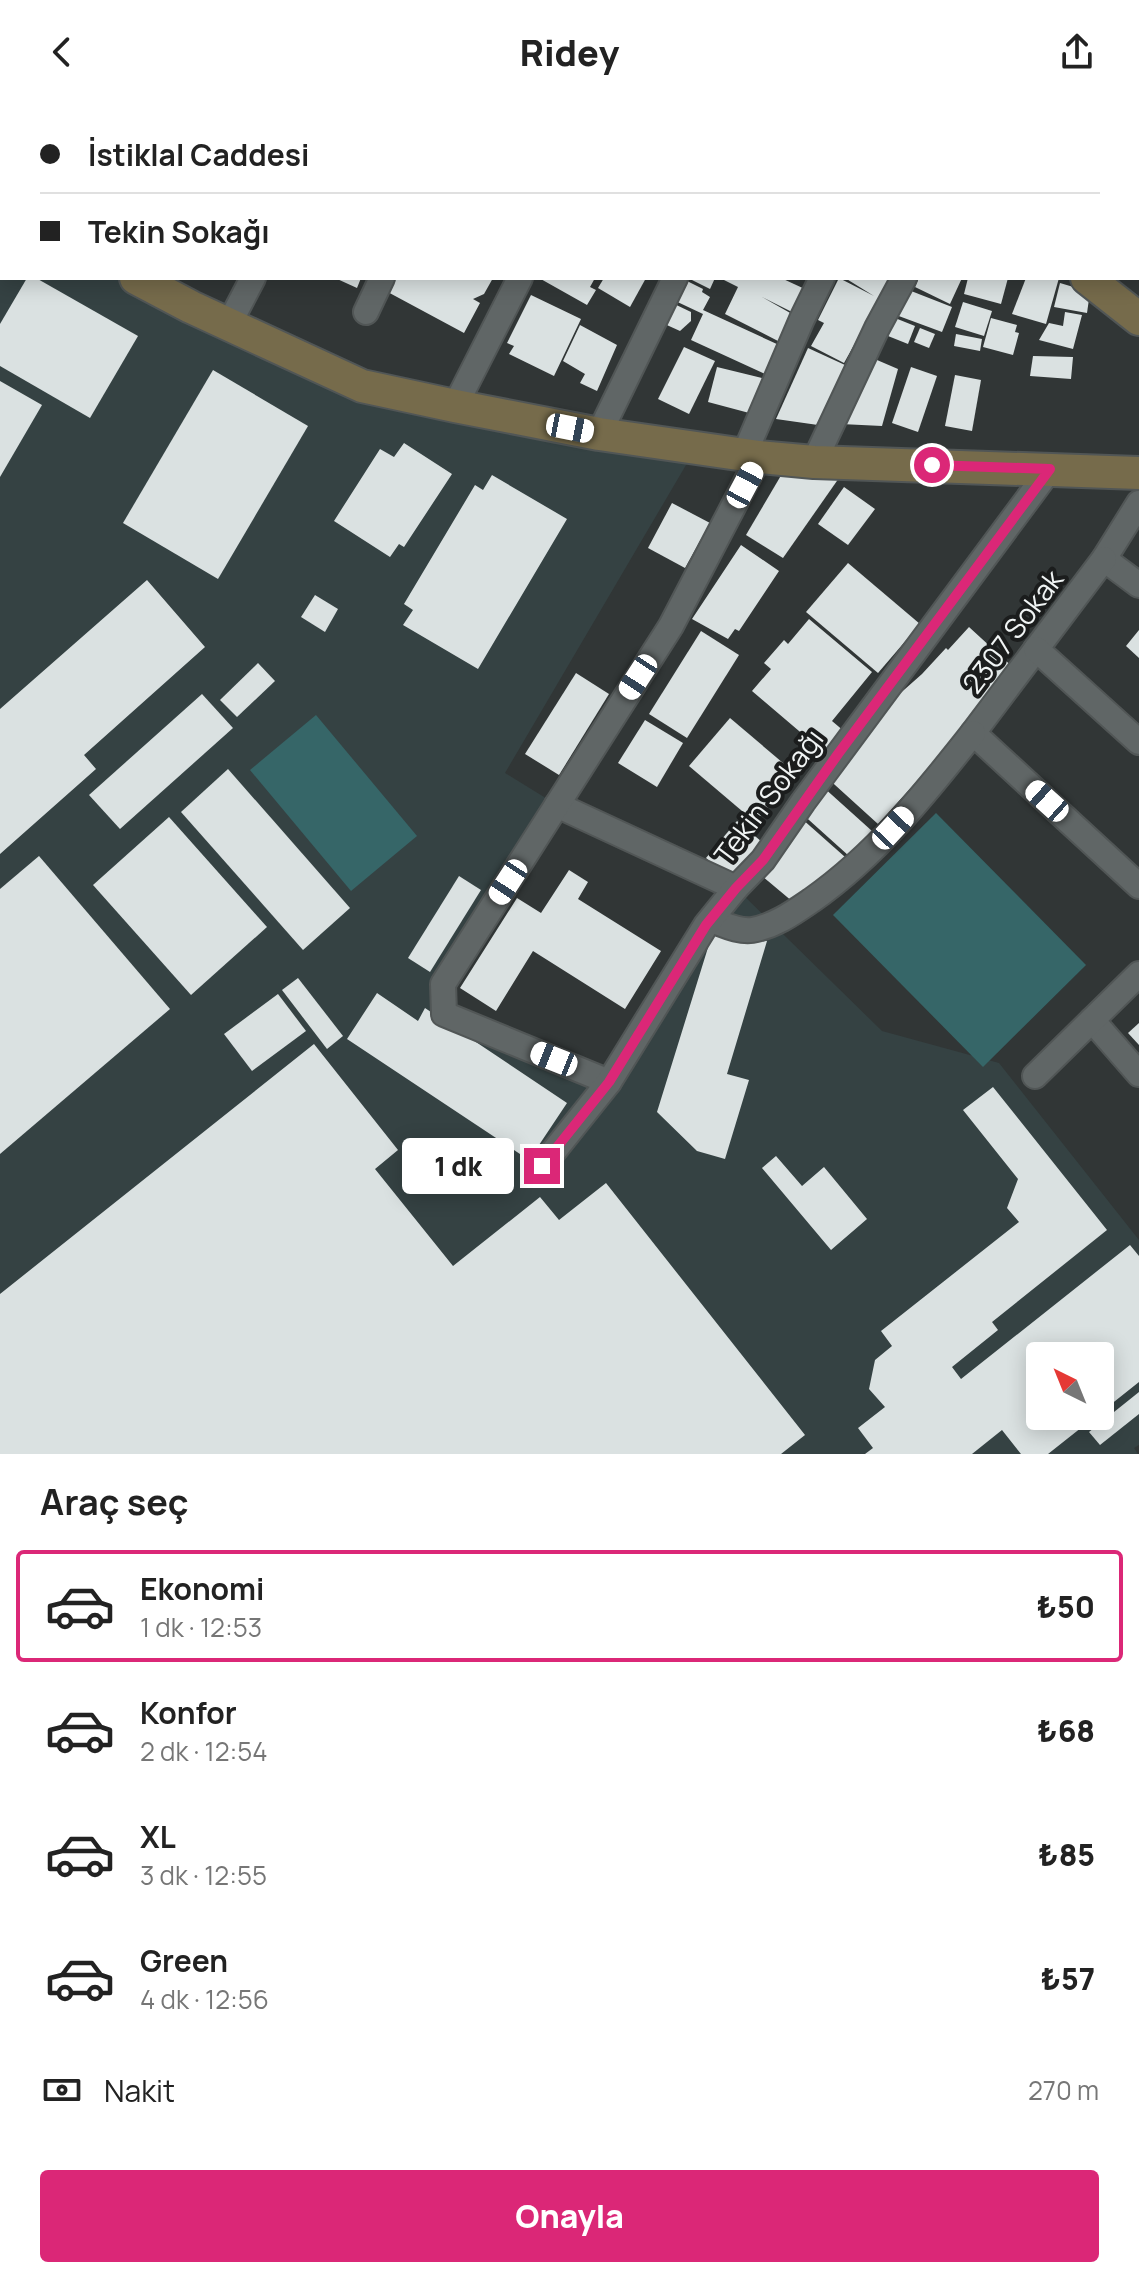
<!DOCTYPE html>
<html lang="tr">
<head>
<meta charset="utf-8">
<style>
  :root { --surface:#fff; --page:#f2f2f2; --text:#222; --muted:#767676; --line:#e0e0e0; --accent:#db2777 }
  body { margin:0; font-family:Manrope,sans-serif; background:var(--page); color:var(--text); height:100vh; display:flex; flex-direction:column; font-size:30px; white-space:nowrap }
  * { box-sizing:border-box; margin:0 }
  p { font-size:26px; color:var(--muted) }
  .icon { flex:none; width:44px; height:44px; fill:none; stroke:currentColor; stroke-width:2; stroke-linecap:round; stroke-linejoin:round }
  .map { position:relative; height:1350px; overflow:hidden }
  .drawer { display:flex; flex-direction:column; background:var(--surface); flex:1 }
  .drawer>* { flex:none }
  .guide { position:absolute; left:0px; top:0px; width:1140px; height:176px; box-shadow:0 4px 20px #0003; display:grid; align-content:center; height:176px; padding:0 40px; background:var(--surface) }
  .needle { width:52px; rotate:317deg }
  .tools { position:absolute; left:1026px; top:1238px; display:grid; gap:16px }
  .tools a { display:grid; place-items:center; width:88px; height:88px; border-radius:8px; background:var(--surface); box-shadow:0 4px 20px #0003; font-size:40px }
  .end { position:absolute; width:36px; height:36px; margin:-18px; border:10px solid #db2777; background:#fff; box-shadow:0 0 0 4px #fff }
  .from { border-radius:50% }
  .bubble { position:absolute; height:56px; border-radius:8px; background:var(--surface); box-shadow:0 4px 20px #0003; font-size:26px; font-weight:800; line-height:56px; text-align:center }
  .car { position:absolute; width:24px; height:48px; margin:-24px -12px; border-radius:10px; box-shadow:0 0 6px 2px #0007; background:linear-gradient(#fff 24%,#345 0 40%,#fff 0 76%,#345 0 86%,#fff 0) }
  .guide b { display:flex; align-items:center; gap:28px; height:76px; font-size:30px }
  .guide b+b { border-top:2px solid var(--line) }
  .guide i { width:20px; height:20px; background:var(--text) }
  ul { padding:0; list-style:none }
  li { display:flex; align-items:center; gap:24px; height:112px; margin:0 16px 12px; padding:0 24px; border:4px solid transparent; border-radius:8px }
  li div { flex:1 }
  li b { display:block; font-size:30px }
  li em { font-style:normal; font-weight:800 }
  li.active { border-color:var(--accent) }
  li>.icon { width:72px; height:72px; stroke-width:1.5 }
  h2 { padding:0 40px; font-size:36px; line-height:96px }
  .pay { display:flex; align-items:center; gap:20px; height:88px; padding:0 40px; font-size:30px }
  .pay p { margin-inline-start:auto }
  .button { display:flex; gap:16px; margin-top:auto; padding:16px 40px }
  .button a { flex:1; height:92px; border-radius:8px; background:var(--accent); color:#fff; font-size:32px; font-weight:800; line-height:92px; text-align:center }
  header { display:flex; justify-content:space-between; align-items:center; height:104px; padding:0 40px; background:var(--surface); font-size:36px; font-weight:800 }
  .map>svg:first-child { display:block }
  .built { fill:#354243; fill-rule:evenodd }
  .green { fill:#366668 }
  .building { fill:#dae1e1 }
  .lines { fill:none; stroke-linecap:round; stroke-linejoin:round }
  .street-casing { stroke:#515656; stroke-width:28 }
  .secondary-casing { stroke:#515656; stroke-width:36 }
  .street { stroke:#606666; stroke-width:24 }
  .secondary { stroke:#766b4b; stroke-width:32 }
  .route { stroke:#db2777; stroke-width:10 }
  .labels { text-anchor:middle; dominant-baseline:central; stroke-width:8; stroke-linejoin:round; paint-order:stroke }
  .street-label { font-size:28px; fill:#f0f4f4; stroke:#1b1d1d }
</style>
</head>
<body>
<header><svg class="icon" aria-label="back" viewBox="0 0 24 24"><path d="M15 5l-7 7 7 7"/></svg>Ridey<svg class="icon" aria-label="share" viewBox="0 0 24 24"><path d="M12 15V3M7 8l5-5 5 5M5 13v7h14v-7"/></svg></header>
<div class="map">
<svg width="1139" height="1350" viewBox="0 0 1139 1350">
  <rect width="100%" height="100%" fill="#313636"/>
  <path class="built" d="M0,104L2,105V174H136L362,282L696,344L505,669L557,701L443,880L444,910L609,978L736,784L882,927L999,959L1139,1136V1341L1134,1344L1138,1350H0ZM1040,1252H1100V1312H1040Z"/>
  <g class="green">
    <path d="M316,611L417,732L351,787L250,666Z"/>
    <path d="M936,709L1086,861L983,963L833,811Z"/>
  </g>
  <g class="building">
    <path d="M27,174H36L138,232L90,314L0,262V220Z"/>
    <path d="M335,174H361L357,184Z"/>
    <path d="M391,174H493L484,190L473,195L480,199L464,229L384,186Z"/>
    <path d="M539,174H595L590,183L596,186L587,201Z"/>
    <path d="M604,174H646L630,203L598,184Z"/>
    <path d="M681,174L703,185L702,188L710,193L703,206L779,241L765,270L691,236L703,210L669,194Z"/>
    <path d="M688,174H715L710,185Z"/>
    <path d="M720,174H781L807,186L796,210L762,193L792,210L778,237L725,210L738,183Z"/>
    <path d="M839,174L874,192L845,174H892L866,224L864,223L844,259L811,242L824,219L818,216Z"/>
    <path d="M919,174H962L950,200L915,183Z"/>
    <path d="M968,174H1008L1001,200L964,190Z"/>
    <path d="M1026,174H1059L1046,220L1012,210Z"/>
    <path d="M1060,179L1090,188L1087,209L1054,203Z"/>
    <path d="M906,185L952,203L942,228L896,211Z"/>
    <path d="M531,191L581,215L554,272L509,250L514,242L507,239Z"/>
    <path d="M668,197L691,208V217L680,227L658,217Z"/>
    <path d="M963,198L992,207L984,232L955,223Z"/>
    <path d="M1065,208L1082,211L1073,245L1039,236L1049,219L1063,222Z"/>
    <path d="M895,214L915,222L908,240L888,232Z"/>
    <path d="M991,214L1017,221L1015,228L1019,229L1013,251L983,243Z"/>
    <path d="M580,221L617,241L597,287L580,279L585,270L563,257Z"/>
    <path d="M920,224L935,230L929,244L914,238Z"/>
    <path d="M956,230L982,235L980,247L954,242Z"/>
    <path d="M684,243L715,257L689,310L658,295Z"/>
    <path d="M808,244L845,261L818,321L776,315Z"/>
    <path d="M1033,252L1073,253L1071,275L1030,272Z"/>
    <path d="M870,253L898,265L882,322L841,320Z"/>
    <path d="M717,263L762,274L753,310L708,298Z"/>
    <path d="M911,263L937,272L918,328L892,319Z"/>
    <path d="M213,266L308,322L218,475L123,419Z"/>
    <path d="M955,271L981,276L972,327L945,322Z"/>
    <path d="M0,277L42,301L0,373Z"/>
    <path d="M404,339L452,370L404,443L399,440L390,453L334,417L380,345L394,353Z"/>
    <path d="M786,363L839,374L783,454L746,431Z"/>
    <path d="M492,371L567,415L478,565L403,521L413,506L404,500L475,381L483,386Z"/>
    <path d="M844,383L875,405L848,441L818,420Z"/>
    <path d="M672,399L710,419L685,464L648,444Z"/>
    <path d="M741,441L779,467L739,527L735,525L728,535L692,515Z"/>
    <path d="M848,459L920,520L878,569L806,508Z"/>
    <path d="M147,476L205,543L84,651L96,665L0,750V605Z"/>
    <path d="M315,491L338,505L325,528L301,513Z"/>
    <path d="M809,515L872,568L832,617L845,628L826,650L752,587L771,565L764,559L784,536L788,540Z"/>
    <path d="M969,523L1017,567L878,720L824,671L896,593L922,570L946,544L948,546Z"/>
    <path d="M1139,526V554L1126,542Z"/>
    <path d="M701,527L739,551L687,634L649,610Z"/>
    <path d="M258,559L275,577L237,613L220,596Z"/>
    <path d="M576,569L609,590L559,671L525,650Z"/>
    <path d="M202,590L233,624L120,725L89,691Z"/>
    <path d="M730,614L796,670L755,718L689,662Z"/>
    <path d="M645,616L683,639L657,683L618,659Z"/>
    <path d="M228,665L350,804L303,846L181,708Z"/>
    <path d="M822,682L872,727L849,752L799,707Z"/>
    <path d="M169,713L267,823L191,891L93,781Z"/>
    <path d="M801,714L845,753L799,803L755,766Z"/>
    <path d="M737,717L762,738L731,775L706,754Z"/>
    <path d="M39,752L170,905L0,1050V785Z"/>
    <path d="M569,766L588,778L578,795L661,847L625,905L533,847L496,907L460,884L517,794L541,809Z"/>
    <path d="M459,772L481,786L430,868L408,854Z"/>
    <path d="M715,821L767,837L727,970L749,976L725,1055L697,1047L657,1008Z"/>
    <path d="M298,874L343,932L327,945L282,886Z"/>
    <path d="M377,889L418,917L425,904L567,999L529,1056L347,935Z"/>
    <path d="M278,890L306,927L252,967L224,930Z"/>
    <path d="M1139,919V941L1128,929Z"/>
    <path d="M314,940L398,1046L375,1065L453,1162L540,1093L559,1116L606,1079L805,1331L781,1350H0V1190Z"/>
    <path d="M993,983L1107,1126L992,1218L998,1226L952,1263L961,1275L1130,1141L1139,1152V1278L1100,1309V1252H1040V1312H1096L1048,1350H1021L1002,1326L972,1350H865L873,1344L858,1324L885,1303L869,1285L875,1256L892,1242L881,1227L1019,1118L1007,1104L1018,1075L963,1006Z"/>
    <path d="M776,1052L802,1082L824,1063L867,1115L831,1146L762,1064Z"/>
    <path d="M1139,1288V1310L1100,1341L1089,1328Z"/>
  </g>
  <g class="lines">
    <defs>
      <g id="street">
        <path d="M83,0L87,2"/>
        <path d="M243,0L244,2"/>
        <path d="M301,2L306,0"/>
        <path d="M340,2L341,0"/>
        <path d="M465,2L466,0"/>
        <path d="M607,2L608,0"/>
        <path d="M760,2L761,0"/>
        <path d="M1047,2L1049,0"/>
        <path d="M1138,104L1139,103"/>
        <path d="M366,208L382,174"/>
        <path d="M229,220L253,174"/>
        <path d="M455,302L520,174"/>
        <path d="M599,330L675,174"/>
        <path d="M744,351L802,215L822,174"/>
        <path d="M814,358L877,224L904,174"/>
        <path d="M1139,399L1104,455L1139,481"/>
        <path d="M1104,455L973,629L1139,782"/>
        <path d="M1036,545L1139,638"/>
        <path d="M557,701L736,784"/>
        <path d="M711,816C723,820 739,828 752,826C775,822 793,809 812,796C876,751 925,690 973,629"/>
        <path d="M1092,916L1139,970"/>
        <path d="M1035,972L1139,870"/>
        <path d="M609,978L444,910L443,880L671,522L759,353"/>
        <path d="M542,1062L609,978L706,821L736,784L763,756L803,698L1050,365"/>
      </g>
      <g id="secondary">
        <path d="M897,0L899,2"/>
        <path d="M0,104L2,105"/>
        <path d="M136,174L191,203L362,282L455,302L599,330L759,353L814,358L1139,369"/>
        <path d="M1087,174L1139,215"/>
      </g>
    </defs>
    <use href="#street" class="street-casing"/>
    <use href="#secondary" class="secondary-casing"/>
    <use href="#street" class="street"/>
    <use href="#secondary" class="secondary"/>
  </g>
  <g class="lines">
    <path class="route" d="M542,1062L609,978L706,821L736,784L763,756L838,650L1050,365L932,361"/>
  </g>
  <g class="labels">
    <g class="street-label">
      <text transform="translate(1012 527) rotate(-53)">2307 Sokak</text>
      <text transform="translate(768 692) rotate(-53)">Tekin Sokağı</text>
    </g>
  </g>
</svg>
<div class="tools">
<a><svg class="needle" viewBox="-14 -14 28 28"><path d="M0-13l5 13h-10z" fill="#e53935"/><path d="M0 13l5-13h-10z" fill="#767676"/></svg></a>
</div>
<i class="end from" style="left:932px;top:361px"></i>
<i class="end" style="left:542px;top:1062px"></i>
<div class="bubble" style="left:402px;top:1034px;width:112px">1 dk</div>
<i class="car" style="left:570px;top:324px;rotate:101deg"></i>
<i class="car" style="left:745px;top:381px;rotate:28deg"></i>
<i class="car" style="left:638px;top:573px;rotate:213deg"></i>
<i class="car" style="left:1047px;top:697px;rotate:312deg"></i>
<i class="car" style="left:893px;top:724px;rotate:43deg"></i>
<i class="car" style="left:508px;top:778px;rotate:213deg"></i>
<i class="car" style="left:554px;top:955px;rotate:292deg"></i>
<div class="guide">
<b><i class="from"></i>İstiklal Caddesi</b>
<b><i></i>Tekin Sokağı</b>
</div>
</div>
<section class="drawer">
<h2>Araç seç</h2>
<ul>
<li class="active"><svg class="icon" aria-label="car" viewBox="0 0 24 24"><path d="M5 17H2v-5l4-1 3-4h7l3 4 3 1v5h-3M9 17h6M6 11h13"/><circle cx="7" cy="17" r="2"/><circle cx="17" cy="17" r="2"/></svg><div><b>Ekonomi</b><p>1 dk · 12:53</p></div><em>₺50</em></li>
<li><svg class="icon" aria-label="car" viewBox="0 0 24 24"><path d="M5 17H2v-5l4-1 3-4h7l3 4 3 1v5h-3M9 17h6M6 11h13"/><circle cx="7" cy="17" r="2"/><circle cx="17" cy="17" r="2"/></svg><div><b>Konfor</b><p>2 dk · 12:54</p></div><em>₺68</em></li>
<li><svg class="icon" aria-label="car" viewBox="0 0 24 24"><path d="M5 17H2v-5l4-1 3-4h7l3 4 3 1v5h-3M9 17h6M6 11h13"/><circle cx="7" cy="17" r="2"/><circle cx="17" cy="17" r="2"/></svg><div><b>XL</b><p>3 dk · 12:55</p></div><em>₺85</em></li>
<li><svg class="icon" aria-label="car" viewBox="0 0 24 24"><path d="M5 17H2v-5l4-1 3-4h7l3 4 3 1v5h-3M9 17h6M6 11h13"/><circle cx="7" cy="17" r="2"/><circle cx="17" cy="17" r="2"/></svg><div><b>Green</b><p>4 dk · 12:56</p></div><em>₺57</em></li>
</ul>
<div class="pay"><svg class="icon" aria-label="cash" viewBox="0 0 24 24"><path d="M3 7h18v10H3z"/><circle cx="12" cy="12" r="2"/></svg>Nakit<p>270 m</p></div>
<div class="button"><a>Onayla</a></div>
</section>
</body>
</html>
